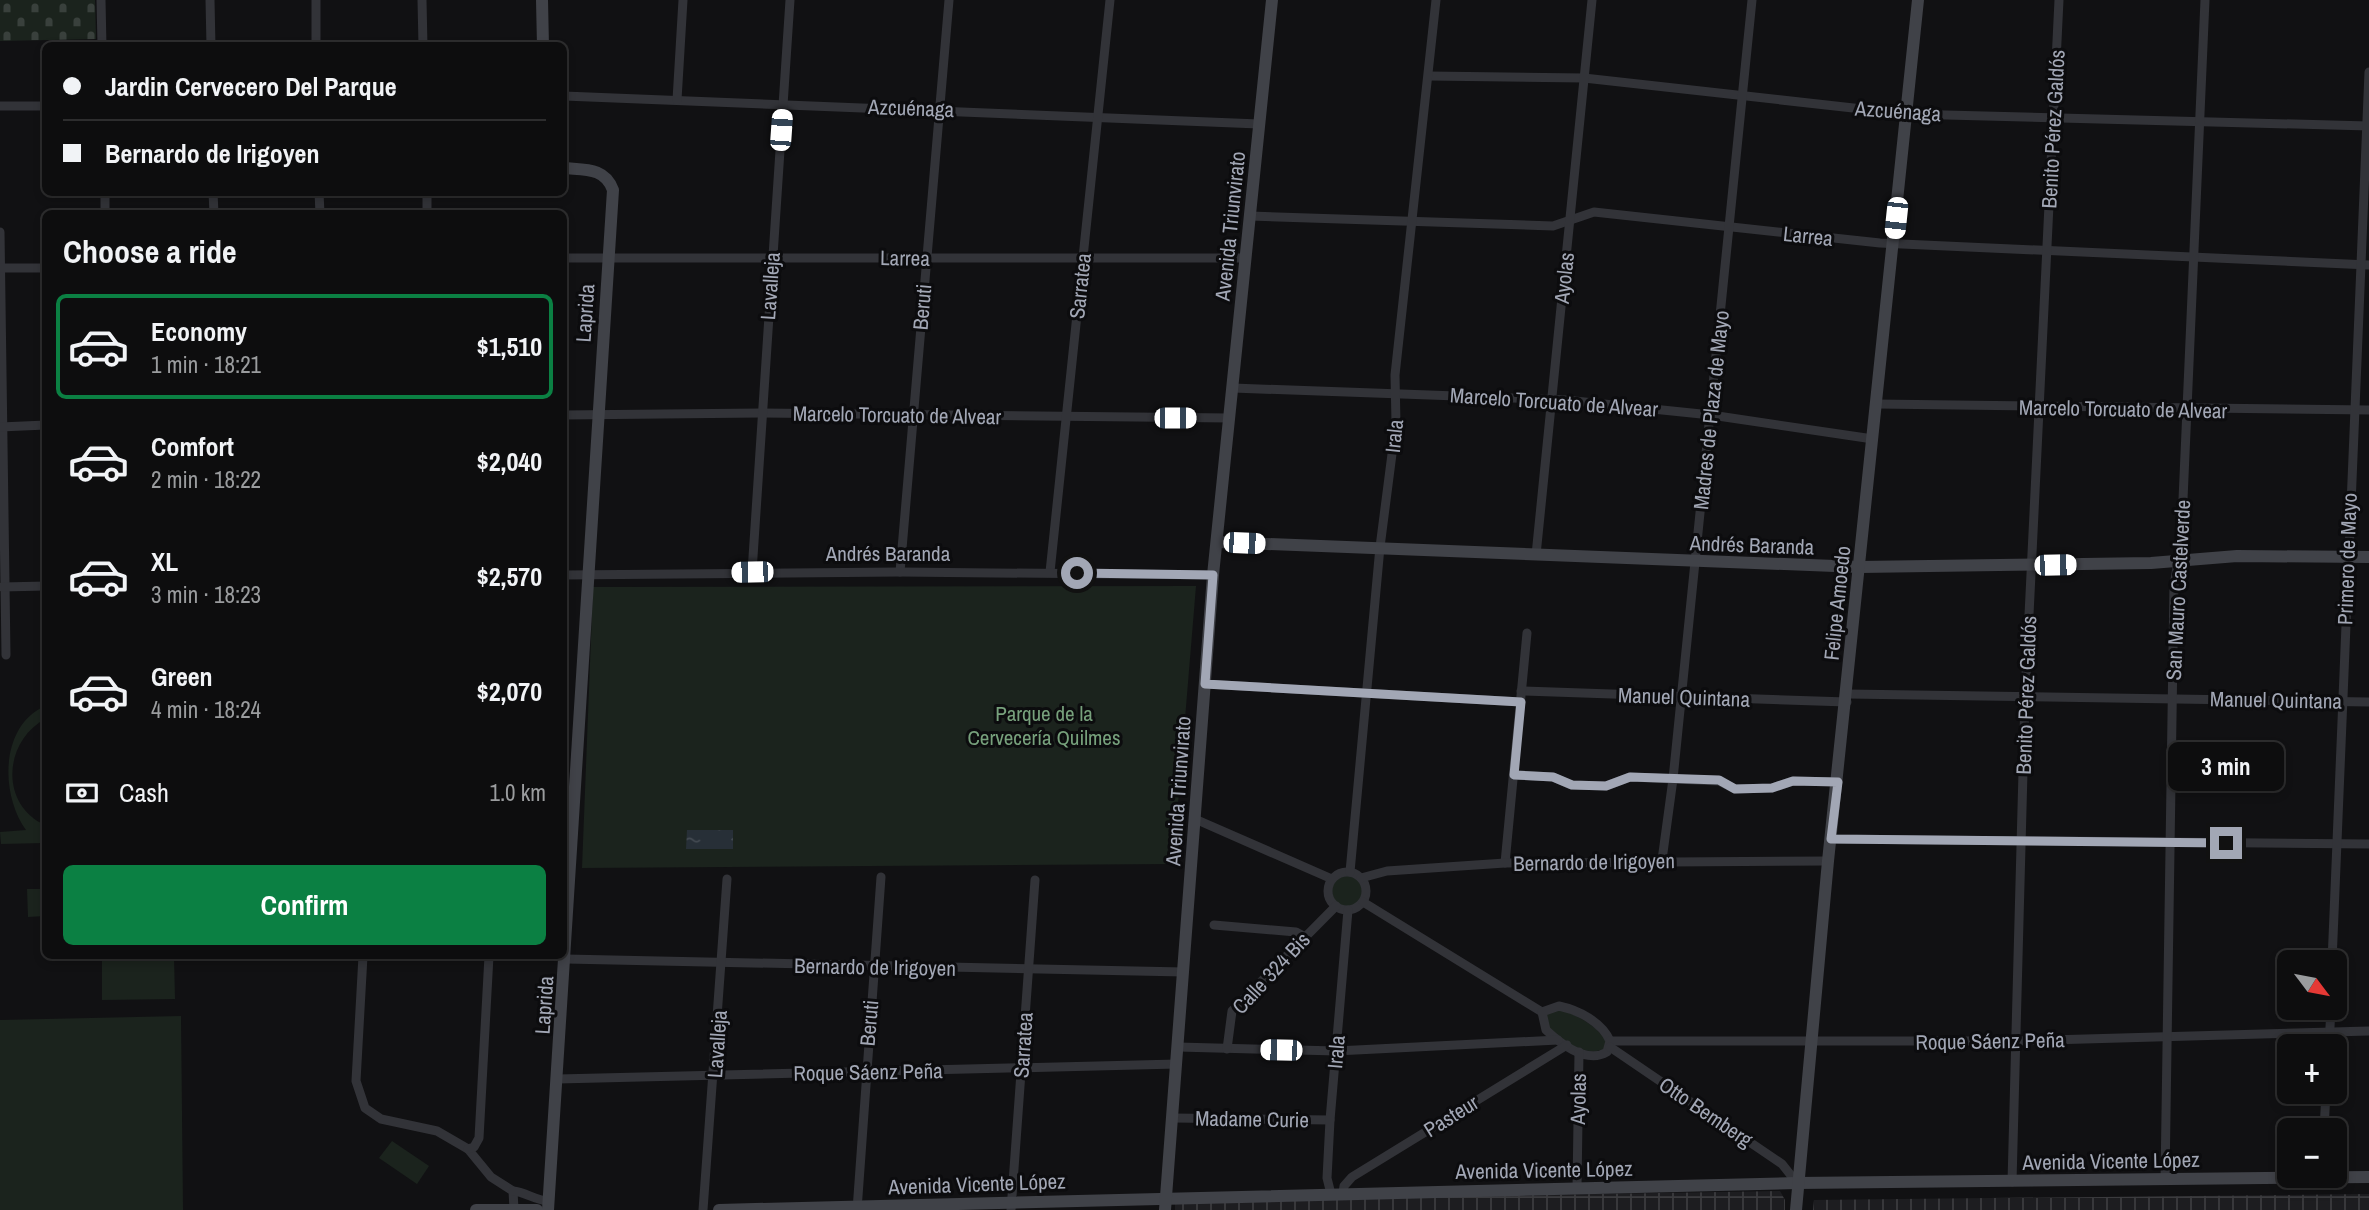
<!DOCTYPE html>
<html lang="en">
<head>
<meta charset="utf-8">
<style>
  :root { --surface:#0d0d0e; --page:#1b1b1c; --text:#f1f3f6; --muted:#9a9c9e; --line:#2d2d2e; --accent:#0b8043 }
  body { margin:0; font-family:"Archivo Narrow",sans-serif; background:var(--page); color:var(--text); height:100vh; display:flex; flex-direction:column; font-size:26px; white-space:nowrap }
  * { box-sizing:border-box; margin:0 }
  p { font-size:23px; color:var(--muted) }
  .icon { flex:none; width:38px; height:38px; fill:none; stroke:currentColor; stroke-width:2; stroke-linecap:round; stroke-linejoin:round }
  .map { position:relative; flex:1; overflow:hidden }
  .details { position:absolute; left:42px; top:210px; width:525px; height:749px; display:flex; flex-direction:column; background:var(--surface); border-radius:10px; box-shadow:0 4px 10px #0003,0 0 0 2px var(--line) }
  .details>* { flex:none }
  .hud { position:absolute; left:42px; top:42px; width:525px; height:154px; border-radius:10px; box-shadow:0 4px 10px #0003,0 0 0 2px var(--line); display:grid; align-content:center; height:154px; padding:0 21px; background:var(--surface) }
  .needle { width:46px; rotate:122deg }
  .controls { position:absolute; left:2277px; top:950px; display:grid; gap:14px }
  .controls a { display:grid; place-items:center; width:70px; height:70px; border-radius:10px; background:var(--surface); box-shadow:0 4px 10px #0003,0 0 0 2px var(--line); font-size:35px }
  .end { position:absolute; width:32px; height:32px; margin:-16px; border:9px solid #a2a7b5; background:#111; box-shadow:0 0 0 4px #111 }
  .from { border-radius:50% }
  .bubble { position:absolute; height:49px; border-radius:10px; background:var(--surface); box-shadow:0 4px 10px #0003,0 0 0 2px var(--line); font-size:23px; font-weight:800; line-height:49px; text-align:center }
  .car { position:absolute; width:21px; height:42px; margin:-21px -10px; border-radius:9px; box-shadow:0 0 5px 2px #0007; background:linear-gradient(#fff 24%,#345 0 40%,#fff 0 76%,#345 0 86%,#fff 0) }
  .hud b { display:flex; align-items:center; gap:24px; height:66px; font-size:26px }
  .hud b+b { border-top:2px solid var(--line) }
  .hud i { width:18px; height:18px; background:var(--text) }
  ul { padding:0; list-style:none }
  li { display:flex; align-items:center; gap:21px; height:105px; margin:0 14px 10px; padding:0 7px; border:4px solid transparent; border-radius:10px }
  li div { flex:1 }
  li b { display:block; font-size:26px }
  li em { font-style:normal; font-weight:800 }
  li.active { border-color:var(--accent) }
  li>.icon { width:63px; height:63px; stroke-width:1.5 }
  h2 { padding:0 21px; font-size:32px; line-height:84px }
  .pay { display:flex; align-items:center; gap:18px; height:77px; padding:0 21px; font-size:26px }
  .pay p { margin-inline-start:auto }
  .cta { display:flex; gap:14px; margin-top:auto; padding:14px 21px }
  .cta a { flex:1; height:80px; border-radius:10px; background:var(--accent); color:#fff; font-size:28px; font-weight:800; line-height:80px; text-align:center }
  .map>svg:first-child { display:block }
  .industrial { fill:url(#industrial-grid) }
  .green { fill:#1b231d }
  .cemetery { fill:url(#cemetery-stones) }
  .water { fill:url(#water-ripples) }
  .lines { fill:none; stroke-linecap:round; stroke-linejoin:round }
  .street { stroke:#323338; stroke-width:9 }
  .secondary { stroke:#404248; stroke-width:12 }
  .route { stroke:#a2a7b5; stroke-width:9 }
  .labels { text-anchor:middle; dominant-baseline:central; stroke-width:6; stroke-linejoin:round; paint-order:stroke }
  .street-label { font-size:21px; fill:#a2a7b5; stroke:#0c0c0e }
  .park-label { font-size:21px; fill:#77a17c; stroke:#0c0c0e }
</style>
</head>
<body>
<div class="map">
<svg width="2369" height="1210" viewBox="0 0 2369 1210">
  <defs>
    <pattern id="industrial-grid" width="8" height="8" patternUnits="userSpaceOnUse" patternTransform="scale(1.75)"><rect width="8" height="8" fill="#1d1d20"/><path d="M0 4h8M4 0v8" fill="none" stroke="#3b3b3e"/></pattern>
    <pattern id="cemetery-stones" width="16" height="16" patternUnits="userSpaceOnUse" patternTransform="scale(1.75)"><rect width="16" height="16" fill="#1b231d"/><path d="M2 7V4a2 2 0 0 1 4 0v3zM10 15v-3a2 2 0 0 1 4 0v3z" fill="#39403c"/></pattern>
    <pattern id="water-ripples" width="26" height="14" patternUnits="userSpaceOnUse" patternTransform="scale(1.75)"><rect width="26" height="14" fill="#272f37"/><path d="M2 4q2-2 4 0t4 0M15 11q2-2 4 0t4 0" fill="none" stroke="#434a52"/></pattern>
  </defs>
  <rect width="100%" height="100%" fill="#111113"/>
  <g class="industrial">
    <path d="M1780,1191L1785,1200V1210H1175V1201Z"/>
    <path d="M2369,1194V1210H1813L1814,1200Z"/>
  </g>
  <g class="green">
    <path d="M1196,586L1173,864L582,868L593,587Z"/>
    <path d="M45,706V719C3,742 0,805 45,825V843L1,844L0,832L26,830C0,794 0,726 45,706Z"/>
    <circle cx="1348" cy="891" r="16"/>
    <path d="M27,889H45V916L28,917Z"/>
    <path d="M102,956H174L175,999L102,1000Z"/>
    <path d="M1558,1009C1577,1015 1595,1024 1606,1041L1604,1049C1584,1058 1564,1040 1549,1029L1545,1014Z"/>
    <path d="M181,1016L183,1210H0V1020Z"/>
    <path d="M392,1141L429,1166L417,1184L379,1158Z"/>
  </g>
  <path class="cemetery" d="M0,0H95L96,39L0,41Z"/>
  <path class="water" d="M687,830H733V849H686Z"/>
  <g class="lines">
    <g class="street">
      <path d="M101,0L102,46"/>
      <path d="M210,0L211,46"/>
      <path d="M316,0V46"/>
      <path d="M422,0L423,46"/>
      <path d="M1429,76L1584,78L1907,114L2369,126"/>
      <path d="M564,96L1259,124"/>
      <path d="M677,100L683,0"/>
      <path d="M0,106H46"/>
      <path d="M105,192V214"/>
      <path d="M213,192L214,214"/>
      <path d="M319,192L320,214"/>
      <path d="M427,192V214"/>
      <path d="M1250,216L1553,226L1594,212L1880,243L2369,265"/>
      <path d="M0,232L6,655"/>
      <path d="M564,258H1246"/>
      <path d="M0,268H46"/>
      <path d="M1233,388L1565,400L1711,415L1873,439"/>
      <path d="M1877,404L2369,410"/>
      <path d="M564,415L761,413L1230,418"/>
      <path d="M0,427L46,425"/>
      <path d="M1536,555L1592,0"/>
      <path d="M752,572L790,0"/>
      <path d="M900,572L949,0"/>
      <path d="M1050,572L1110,0"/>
      <path d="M564,575L900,572L1213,575"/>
      <path d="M2,587L46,586"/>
      <path d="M1205,684L1521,702"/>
      <path d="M1521,691L1847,702"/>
      <path d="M1848,694L2369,702"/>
      <path d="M1514,775L1553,777L1571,785L1606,786L1630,777L1719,781L1735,789L1772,788L1793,781L1838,782"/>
      <path d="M1195,819L1332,879"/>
      <path d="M1831,839L2369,844"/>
      <path d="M1662,860L1673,779L1752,0"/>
      <path d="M1505,863L1527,633"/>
      <circle cx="1347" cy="891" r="19"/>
      <path d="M1350,872L1380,547L1396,423L1395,375L1436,0"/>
      <path d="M1361,878L1387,871L1505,863L1828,861"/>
      <path d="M1363,902L1542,1012"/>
      <path d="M1214,925L1296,932L1305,937"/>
      <path d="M363,956L356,1081L365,1108L381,1119L437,1131L468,1149L491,1177L513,1191L514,1209"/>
      <path d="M566,959L1184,972"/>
      <path d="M2332,962L2369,72"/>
      <path d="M1559,1006C1578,1010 1602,1022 1610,1041L1607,1052C1587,1064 1561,1044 1546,1030L1542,1012Z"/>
      <path d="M1610,1041H2016L2369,1031"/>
      <path d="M2329,1046L2331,1008"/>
      <path d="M1178,1047L1336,1051L1558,1040"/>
      <path d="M1610,1047L1782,1164L1797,1183"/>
      <path d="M1227,1049L1232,1011L1336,906"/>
      <path d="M558,1079L1177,1064"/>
      <path d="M1173,1118L1330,1120"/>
      <path d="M2324,1130L2326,1092"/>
      <path d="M468,1149L474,1147L479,1138L489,956"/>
      <path d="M2165,1180L2174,585L2181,545L2205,0"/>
      <path d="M2012,1182L2025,697L2059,0"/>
      <path d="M1577,1188L1579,1052"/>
      <path d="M513,1191C525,1192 535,1200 548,1201"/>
      <path d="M1343,1193L1344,1186L1352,1177L1567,1045"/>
      <path d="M1331,1194L1327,1178L1330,1120L1348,910"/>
      <path d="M703,1210L727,879"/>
      <path d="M857,1210L881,877"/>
      <path d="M1011,1210L1035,880"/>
    </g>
    <g class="secondary">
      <path d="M542,0L543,46"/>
      <path d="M1217,542L1860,567L2151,563L2237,556L2369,557"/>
      <path d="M476,1210H537"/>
      <path d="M548,1210L613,190C605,167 584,170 564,168"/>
      <path d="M719,1210L1797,1183L2369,1177"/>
      <path d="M1165,1210L1213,575L1272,0"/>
      <path d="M1796,1210L1828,861L1918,0"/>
    </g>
  </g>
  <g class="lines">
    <path class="route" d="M1077,573L1213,575L1205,684L1521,702L1514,775L1553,777L1572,785L1606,786L1630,777L1719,780L1735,789L1772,788L1793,781L1838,782L1831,839L2226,843"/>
  </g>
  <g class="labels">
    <g class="street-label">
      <text transform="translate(911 108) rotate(2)">Azcuénaga</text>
      <text transform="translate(1898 111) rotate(4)">Azcuénaga</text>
      <text transform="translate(2053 129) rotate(-87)">Benito Pérez Galdós</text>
      <text transform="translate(1230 226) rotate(-84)">Avenida Triunvirato</text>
      <text transform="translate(1808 236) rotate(6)">Larrea</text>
      <text transform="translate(905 258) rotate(1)">Larrea</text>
      <text transform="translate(1564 278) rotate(-84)">Ayolas</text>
      <text transform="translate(770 286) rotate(-86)">Lavalleja</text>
      <text transform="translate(1080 286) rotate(-84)">Sarratea</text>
      <text transform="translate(922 307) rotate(-85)">Beruti</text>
      <text transform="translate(585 313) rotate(-86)">Laprida</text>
      <text transform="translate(1554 402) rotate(4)">Marcelo Torcuato de Alvear</text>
      <text transform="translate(2123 409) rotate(1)">Marcelo Torcuato de Alvear</text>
      <text transform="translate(1711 410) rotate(-84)">Madres de Plaza de Mayo</text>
      <text transform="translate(897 415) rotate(1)">Marcelo Torcuato de Alvear</text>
      <text transform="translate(1394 436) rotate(-84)">Irala</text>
      <text transform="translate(1752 545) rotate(2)">Andrés Baranda</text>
      <text x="888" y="553">Andrés Baranda</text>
      <text transform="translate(2347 559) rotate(-88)">Primero de Mayo</text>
      <text transform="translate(2178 590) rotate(-87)">San Mauro Castelverde</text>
      <text transform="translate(1837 603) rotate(-84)">Felipe Amoedo</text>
      <text transform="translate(2026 695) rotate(-88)">Benito Pérez Galdós</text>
      <text transform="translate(1684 697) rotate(2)">Manuel Quintana</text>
      <text transform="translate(2276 700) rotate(1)">Manuel Quintana</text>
      <text transform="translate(1178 791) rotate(-86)">Avenida Triunvirato</text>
      <text transform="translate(1594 862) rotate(-1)">Bernardo de Irigoyen</text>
      <text transform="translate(875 967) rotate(1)">Bernardo de Irigoyen</text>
      <text transform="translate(1271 973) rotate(-47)">Calle 324 Bis</text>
      <text transform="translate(544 1005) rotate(-86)">Laprida</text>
      <text transform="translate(869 1023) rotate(-85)">Beruti</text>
      <text transform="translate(1990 1041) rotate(-1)">Roque Sáenz Peña</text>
      <text transform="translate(717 1044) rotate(-86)">Lavalleja</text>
      <text transform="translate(1023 1045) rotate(-86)">Sarratea</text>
      <text transform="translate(1336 1052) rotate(-85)">Irala</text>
      <text transform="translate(868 1072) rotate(-1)">Roque Sáenz Peña</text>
      <text transform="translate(1578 1099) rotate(-89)">Ayolas</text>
      <text transform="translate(1706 1112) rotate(34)">Otto Bemberg</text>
      <text transform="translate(1451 1116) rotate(-32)">Pasteur</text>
      <text transform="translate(1252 1119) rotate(1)">Madame Curie</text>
      <text transform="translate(2111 1161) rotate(-1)">Avenida Vicente López</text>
      <text transform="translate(1544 1170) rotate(-1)">Avenida Vicente López</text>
      <text transform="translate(977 1184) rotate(-2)">Avenida Vicente López</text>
    </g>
    <g class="park-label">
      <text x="1044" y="713">Parque de la<tspan x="1044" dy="24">Cervecería Quilmes</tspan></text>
    </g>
  </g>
</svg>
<div class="controls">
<a><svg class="needle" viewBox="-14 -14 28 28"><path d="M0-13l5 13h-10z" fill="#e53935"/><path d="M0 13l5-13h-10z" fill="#9a9c9e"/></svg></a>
<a>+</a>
<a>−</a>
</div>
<i class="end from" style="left:1077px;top:573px"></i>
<i class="end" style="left:2226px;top:843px"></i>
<div class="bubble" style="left:2168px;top:742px;width:116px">3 min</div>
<i class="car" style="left:781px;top:130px;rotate:4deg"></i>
<i class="car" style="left:1896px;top:218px;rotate:186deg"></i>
<i class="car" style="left:1175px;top:418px;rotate:90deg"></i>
<i class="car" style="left:1244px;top:543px;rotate:92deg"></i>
<i class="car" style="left:2055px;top:565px;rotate:89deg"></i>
<i class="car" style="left:752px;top:572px;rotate:269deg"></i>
<i class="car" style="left:1281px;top:1050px;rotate:271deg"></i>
<div class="hud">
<b><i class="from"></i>Jardin Cervecero Del Parque</b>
<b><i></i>Bernardo de Irigoyen</b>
</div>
<section class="details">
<h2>Choose a ride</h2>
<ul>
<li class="active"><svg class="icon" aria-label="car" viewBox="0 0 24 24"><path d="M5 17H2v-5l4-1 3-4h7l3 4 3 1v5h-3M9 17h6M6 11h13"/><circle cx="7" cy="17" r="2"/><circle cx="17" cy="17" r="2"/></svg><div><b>Economy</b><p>1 min · 18:21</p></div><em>$1,510</em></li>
<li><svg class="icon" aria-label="car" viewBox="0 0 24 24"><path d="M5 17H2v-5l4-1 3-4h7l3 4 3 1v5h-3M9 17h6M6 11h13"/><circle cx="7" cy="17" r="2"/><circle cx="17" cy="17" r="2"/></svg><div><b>Comfort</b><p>2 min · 18:22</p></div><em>$2,040</em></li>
<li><svg class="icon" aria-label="car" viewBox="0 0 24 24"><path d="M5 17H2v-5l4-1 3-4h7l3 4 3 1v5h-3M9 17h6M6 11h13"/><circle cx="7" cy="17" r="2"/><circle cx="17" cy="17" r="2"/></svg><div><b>XL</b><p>3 min · 18:23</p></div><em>$2,570</em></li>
<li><svg class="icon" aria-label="car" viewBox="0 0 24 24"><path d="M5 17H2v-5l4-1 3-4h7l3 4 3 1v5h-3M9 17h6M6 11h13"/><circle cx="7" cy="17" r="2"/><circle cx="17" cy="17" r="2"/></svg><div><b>Green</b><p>4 min · 18:24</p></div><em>$2,070</em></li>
</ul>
<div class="pay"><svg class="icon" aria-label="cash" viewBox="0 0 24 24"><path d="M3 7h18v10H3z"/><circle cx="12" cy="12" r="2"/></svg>Cash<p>1.0 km</p></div>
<div class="cta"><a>Confirm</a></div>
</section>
</div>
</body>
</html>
